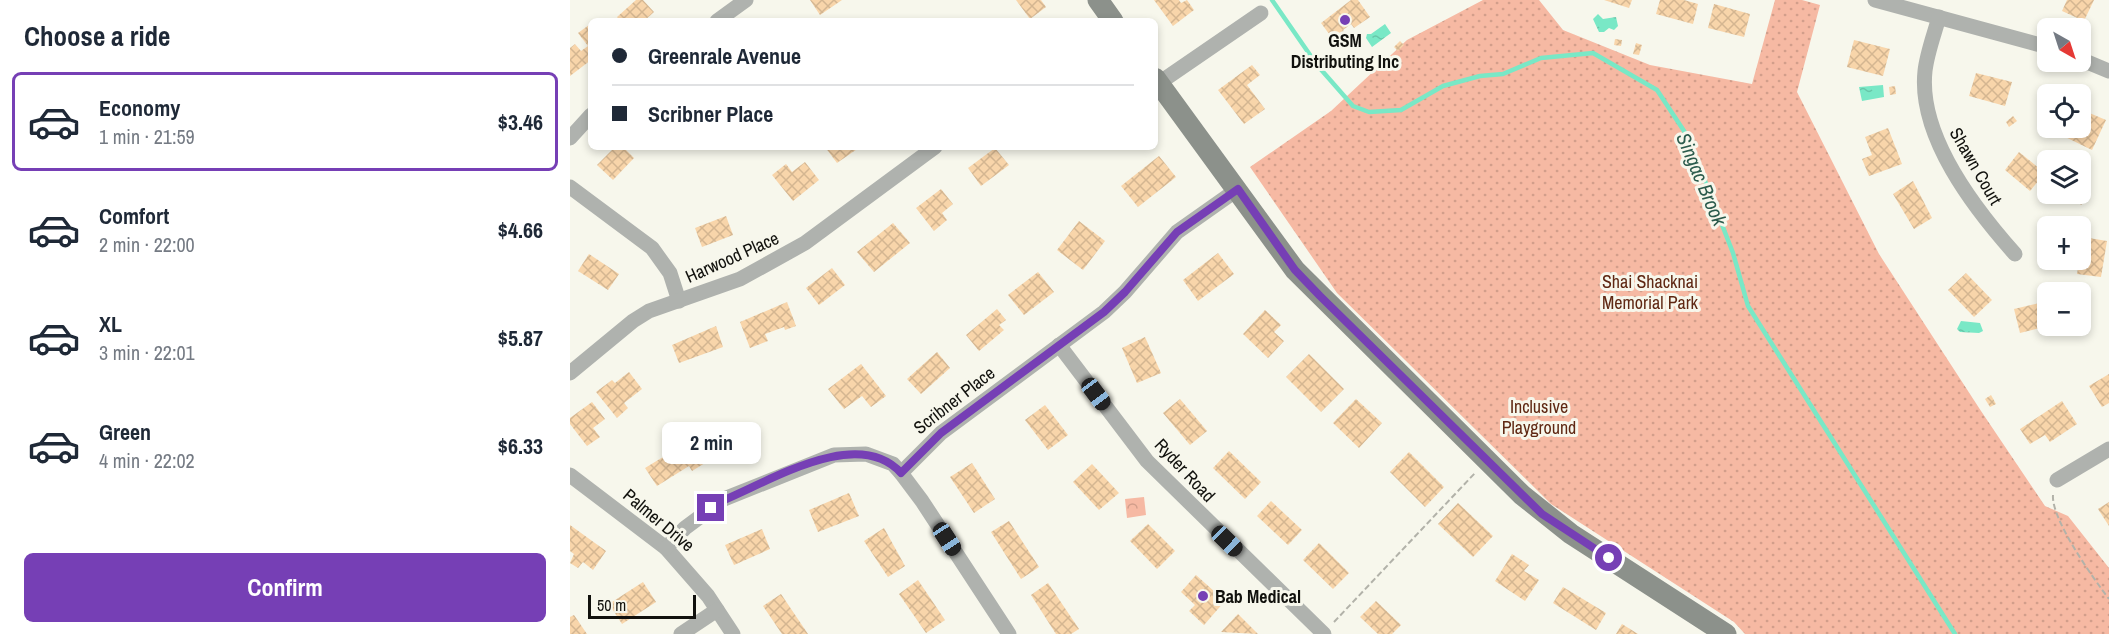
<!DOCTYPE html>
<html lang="en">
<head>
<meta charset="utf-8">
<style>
  :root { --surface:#fff; --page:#f6f6f7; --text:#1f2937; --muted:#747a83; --line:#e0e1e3; --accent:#763fb5 }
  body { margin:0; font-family:"Archivo Narrow",sans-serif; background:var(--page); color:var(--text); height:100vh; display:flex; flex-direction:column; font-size:22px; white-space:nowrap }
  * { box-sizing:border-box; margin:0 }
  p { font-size:20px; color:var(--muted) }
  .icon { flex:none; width:33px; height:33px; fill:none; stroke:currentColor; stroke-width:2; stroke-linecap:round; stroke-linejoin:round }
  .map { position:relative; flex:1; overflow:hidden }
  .drawer { display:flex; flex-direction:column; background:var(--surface); width:570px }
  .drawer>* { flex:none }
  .hud { position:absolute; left:18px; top:18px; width:570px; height:132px; border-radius:9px; box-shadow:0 3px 9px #0003; display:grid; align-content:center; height:132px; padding:0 24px; background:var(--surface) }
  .needle { width:39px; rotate:141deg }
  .controls { position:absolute; left:1467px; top:18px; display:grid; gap:12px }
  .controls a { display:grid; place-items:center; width:54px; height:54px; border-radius:9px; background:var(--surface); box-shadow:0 3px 9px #0003; font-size:30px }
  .scale { position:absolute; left:18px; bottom:15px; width:108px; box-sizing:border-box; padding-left:6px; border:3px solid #11110d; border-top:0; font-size:16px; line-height:21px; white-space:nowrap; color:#11110d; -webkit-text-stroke:4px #f7f7ec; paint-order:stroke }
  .end { position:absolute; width:27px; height:27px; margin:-14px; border:8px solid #763fb5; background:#fff; box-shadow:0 0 0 3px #fff }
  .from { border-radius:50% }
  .bubble { position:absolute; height:42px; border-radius:9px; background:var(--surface); box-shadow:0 3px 9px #0003; font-size:20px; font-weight:700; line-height:42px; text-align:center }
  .car { position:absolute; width:18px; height:36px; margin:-18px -9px; border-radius:8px; box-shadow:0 0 4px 2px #0007; background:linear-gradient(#222 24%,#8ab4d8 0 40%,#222 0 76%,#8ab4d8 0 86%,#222 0) }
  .hud b { display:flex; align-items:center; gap:21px; height:57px; font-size:22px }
  .hud b+b { border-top:2px solid var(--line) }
  .hud i { width:15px; height:15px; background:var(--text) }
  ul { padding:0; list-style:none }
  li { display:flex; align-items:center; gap:18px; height:99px; margin:0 12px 9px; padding:0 12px; border:3px solid transparent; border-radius:9px }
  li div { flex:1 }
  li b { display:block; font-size:22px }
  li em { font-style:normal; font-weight:700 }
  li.active { border-color:var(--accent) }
  li>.icon { width:54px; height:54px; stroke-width:1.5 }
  h2 { padding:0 24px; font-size:27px; line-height:72px }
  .primary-button { display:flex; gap:12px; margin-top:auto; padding:12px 24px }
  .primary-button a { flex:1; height:69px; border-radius:9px; background:var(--accent); color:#fff; font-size:24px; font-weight:700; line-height:69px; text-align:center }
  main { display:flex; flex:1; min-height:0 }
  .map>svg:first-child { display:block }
  .forest { fill:url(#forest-crowns) }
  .park { fill:url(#park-dots) }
  .water { fill:url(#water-ripples) }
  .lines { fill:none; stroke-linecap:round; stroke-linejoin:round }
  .stream { stroke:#79e8c6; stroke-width:4.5 }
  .building { fill:url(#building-cross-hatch) }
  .path { stroke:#b2b2a9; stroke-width:2; stroke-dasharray:6 3; stroke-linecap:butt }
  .street { stroke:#afb2ae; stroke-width:15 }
  .secondary { stroke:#8c918b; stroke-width:21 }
  .route { stroke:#763fb5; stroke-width:8 }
  .poi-dot { fill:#763fb5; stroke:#f7f7ec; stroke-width:2 }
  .labels { text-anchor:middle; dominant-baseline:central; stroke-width:6; stroke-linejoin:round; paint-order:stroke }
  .poi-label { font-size:18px; font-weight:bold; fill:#11110d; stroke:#f7f7ec }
  .street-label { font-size:18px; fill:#11110d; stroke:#f7f7ec }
  .park-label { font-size:18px; fill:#5f2813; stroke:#f7f7ec }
  .water-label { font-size:20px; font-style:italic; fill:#2b5b4c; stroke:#f7f7ec }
</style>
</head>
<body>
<main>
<section class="drawer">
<h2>Choose a ride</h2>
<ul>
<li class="active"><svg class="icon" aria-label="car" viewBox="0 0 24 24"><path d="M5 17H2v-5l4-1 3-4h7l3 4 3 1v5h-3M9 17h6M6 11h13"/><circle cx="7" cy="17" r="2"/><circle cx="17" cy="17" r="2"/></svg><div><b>Economy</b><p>1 min · 21:59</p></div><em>$3.46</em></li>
<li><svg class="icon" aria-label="car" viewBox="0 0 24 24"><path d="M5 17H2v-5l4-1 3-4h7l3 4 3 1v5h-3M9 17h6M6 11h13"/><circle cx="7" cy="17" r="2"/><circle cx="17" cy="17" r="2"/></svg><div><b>Comfort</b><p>2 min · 22:00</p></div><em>$4.66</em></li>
<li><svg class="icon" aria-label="car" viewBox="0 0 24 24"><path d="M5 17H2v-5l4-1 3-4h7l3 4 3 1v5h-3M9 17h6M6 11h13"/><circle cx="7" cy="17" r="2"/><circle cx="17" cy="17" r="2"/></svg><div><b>XL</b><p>3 min · 22:01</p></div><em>$5.87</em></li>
<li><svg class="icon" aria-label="car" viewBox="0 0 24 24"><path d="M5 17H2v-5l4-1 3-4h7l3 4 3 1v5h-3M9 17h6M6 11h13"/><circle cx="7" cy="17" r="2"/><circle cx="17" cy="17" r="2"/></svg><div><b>Green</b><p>4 min · 22:02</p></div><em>$6.33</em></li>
</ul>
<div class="primary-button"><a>Confirm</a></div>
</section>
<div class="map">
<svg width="1539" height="634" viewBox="0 0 1539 634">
  <defs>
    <pattern id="forest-crowns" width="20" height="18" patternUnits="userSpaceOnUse" patternTransform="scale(1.5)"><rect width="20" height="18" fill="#f6b9a3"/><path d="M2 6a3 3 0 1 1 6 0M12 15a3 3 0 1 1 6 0" fill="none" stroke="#d29e8b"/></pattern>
    <pattern id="park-dots" width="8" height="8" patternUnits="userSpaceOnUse" patternTransform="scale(1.5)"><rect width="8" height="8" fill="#f6b9a3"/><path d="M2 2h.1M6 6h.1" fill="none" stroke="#d29e8b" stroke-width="1.8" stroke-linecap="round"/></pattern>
    <pattern id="water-ripples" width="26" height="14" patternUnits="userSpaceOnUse" patternTransform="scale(1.5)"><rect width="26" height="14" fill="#79e8c6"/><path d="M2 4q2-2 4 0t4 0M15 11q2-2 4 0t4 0" fill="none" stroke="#68c6a9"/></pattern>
    <pattern id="building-cross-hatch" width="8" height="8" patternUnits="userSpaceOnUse" patternTransform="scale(1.5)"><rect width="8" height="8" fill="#f8d5aa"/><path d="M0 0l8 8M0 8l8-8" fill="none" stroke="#d4b691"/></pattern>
  </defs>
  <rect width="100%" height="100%" fill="#f7f7ec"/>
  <path class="forest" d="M574,497L576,515L557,518L555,499Z"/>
  <path class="park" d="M913,0H969L993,30L1080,65L1182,84L1205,0H1232L1250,5L1227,92L1309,254L1411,411L1475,506L1498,516L1539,568V634H1175L1164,622L981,504L971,494L767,293L680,167L761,111L837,40Z"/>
  <g class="water">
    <path d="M1028,14L1033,19L1046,17L1048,26L1044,30L1039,28L1034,32H1029L1023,19Z"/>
    <path d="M815,24L821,33L802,47L796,38L797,34H801Z"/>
    <path d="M1313,85L1314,97L1292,101L1289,87Z"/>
    <path d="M1391,321L1410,323L1413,331L1409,333L1390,332L1387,329Z"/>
  </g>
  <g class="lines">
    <path class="stream" d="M702,0L747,65L783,106L799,112L831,110L873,86L910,76L933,74L971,58L1023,53L1087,90L1118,137L1163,253L1178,306L1385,634"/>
  </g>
  <g class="building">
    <path d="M66,0H73L84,12L74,21H50L47,17Z"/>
    <path d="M240,0H272L250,15Z"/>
    <path d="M446,0H471L476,7L460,19Z"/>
    <path d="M584,0H609L611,3L617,0L624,10L603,26Z"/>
    <path d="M781,0H788L800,17L784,28L781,24L773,30L778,38L768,46L751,23Z"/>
    <path d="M1034,0H1062L1059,8Z"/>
    <path d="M1090,0H1114L1128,4L1123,24L1086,14Z"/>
    <path d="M1497,0H1524L1514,21L1492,11Z"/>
    <path d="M1144,4L1180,14L1174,37L1138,28Z"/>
    <path d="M19,25L21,60L0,76V48L5,44L11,51L18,46L8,33Z"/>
    <path d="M1045,39L1052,40L1051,46L1044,45Z"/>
    <path d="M1284,40L1320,49L1313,76L1277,67Z"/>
    <path d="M830,41L834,45L828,51L824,47Z"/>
    <path d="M1066,43L1072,45L1069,55L1063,54Z"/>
    <path d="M682,65L690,75L677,85L695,109L674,124L648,90Z"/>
    <path d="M1406,73L1442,82L1435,106L1399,96Z"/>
    <path d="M1325,86L1326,94L1320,95L1319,87Z"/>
    <path d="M1510,109L1536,120L1522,150L1487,133L1490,128H1510Z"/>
    <path d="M1443,116L1447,121L1439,127L1436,122Z"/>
    <path d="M1318,128L1332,164L1299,176L1292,159L1302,155L1295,137Z"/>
    <path d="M45,147H53L64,158L43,180L27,165Z"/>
    <path d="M255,147H290L267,163Z"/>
    <path d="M425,148L439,165L411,186L398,168Z"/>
    <path d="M1449,152L1475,173L1460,191L1435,170Z"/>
    <path d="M589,156L606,177L568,207L551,186Z"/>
    <path d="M235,162L249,180L223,201L202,175L216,164L222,172Z"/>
    <path d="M1343,181L1362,218L1344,229L1323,194Z"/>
    <path d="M371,189L383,204L372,213L377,220L364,231L346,208Z"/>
    <path d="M1512,196L1515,201L1511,205L1507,200Z"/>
    <path d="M156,216L163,235L132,247L125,228Z"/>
    <path d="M509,221L535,241L513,270L487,250Z"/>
    <path d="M323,223L340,243L304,272L287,252Z"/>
    <path d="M1513,237L1537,241L1531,277L1507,274Z"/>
    <path d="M648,253L664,274L628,301L613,280Z"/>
    <path d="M19,254L49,274L38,290L8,271Z"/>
    <path d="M262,268L275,285L249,305L236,288Z"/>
    <path d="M468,272L484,292L454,315L438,295Z"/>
    <path d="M1396,273L1422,300L1404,317L1378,290Z"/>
    <path d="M1478,301V326L1450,333L1444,309Z"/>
    <path d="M217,302L226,326L215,330L214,327L195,334L198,341L180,348L170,322Z"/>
    <path d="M427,309L436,320L429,325L434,330L409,351L396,335Z"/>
    <path d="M695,310L711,325L704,332L714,341L698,358L673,334Z"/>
    <path d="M146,326L153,347L109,363L102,345Z"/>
    <path d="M575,337L591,373L567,383L552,348Z"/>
    <path d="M367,352L380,368L351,394L337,379Z"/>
    <path d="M739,354L774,389L751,412L716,377Z"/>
    <path d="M291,364L316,396L301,407L292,396L274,409L258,389Z"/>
    <path d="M59,372L72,389L54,403L58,408L47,418L26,392L42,380L45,383Z"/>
    <path d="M1539,374V403L1532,407L1519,386Z"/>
    <path d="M1421,395L1426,404L1420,407L1415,399Z"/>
    <path d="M610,399L637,431L620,445L593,413Z"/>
    <path d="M786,399L812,423L789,448L763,423Z"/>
    <path d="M1492,401L1507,424L1480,442L1475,435L1460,444L1450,429Z"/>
    <path d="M22,402L35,419L23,428L30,437L17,446L0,424V418Z"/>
    <path d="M475,405L498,435L478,450L455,420Z"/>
    <path d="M121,440L135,463L122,471L119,466L87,486L75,468Z"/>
    <path d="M659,451L691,482L675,499L643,468Z"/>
    <path d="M839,452L874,487L855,507L820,472Z"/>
    <path d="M402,463L425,499L404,513L380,477Z"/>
    <path d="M522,464L549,493L529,510L503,482Z"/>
    <path d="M279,493L289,516L248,532L239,510Z"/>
    <path d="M701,501L732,530L718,545L687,516Z"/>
    <path d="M1539,502V526L1528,509Z"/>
    <path d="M888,503L923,536L903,557L868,524Z"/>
    <path d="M439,521L469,567L451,579L421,532Z"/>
    <path d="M578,524L605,551L587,569L560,541Z"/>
    <path d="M0,525L36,551L23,570L13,562L8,568L0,563L4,554L0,551Z"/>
    <path d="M314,528L335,566L318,577L294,541Z"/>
    <path d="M192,529L200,549L164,565L155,545Z"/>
    <path d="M749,543L779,573L763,589L733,560Z"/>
    <path d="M942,554L959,565L954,571L969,580L955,601L925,581Z"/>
    <path d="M626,575L655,601L634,625L619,611L625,605L611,592Z"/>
    <path d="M348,580L375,620L356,633L329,594Z"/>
    <path d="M73,582L86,602L52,624L39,604Z"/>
    <path d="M478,583L509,629L501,634H486L461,595Z"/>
    <path d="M993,587L1036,613L1026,630L983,603Z"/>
    <path d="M211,594L238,634H212L193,606Z"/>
    <path d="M806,601L831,625L822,634H808L790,617Z"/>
    <path d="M668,614L688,634L651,632Z"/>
    <path d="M4,615L17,634H0V617Z"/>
    <path d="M1052,624L1068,634H1046Z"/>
  </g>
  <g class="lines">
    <g class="path">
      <path d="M1483,495C1481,519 1523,578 1539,599"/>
      <path d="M764,622L905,473"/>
    </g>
    <g class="street">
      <path d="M1305,0L1478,47"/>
      <path d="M1369,17C1364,35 1357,53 1355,71C1348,136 1404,208 1445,254"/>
      <path d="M147,21L176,0"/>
      <path d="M1510,59L1539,71"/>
      <path d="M589,83L691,13"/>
      <path d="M0,138L21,115"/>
      <path d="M0,187L82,248L100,273L109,301"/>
      <path d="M489,345L577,461L754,634"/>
      <path d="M0,373L63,321L79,311L170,279L235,243L365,147"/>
      <path d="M331,473L371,433L534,312L555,292L607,232L668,189"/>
      <path d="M0,475L96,548L138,596L163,634"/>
      <path d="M1487,480L1539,449"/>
      <path d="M96,548L115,528L154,499L264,455L296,454L323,464L331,473L352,501L439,634"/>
      <path d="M111,634L147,610"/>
    </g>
    <g class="secondary">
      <path d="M528,0L543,21"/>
      <path d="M585,78L725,270L952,495L1001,534L1156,634"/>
    </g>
  </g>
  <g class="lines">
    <path class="route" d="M141,508L154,500C202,480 288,426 331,473L371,433L534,312L555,292L607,232L668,189L725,270L750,296L972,514L1039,558"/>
  </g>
  <g class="poi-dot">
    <circle cx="775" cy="20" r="6"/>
    <circle cx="633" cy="596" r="6"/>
  </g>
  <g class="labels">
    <g class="poi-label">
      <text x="775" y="40">GSM<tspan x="775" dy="21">Distributing Inc</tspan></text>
      <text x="645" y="596" text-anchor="start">Bab Medical</text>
    </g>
    <g class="street-label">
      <text transform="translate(1406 166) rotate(60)">Shawn Court</text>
      <text transform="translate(162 257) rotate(-24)">Harwood Place</text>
      <text transform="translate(384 400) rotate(-38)">Scribner Place</text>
      <text transform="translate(615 470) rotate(47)">Ryder Road</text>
      <text transform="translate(89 520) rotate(40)">Palmer Drive</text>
    </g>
    <g class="park-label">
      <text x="1080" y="281">Shai Shacknai<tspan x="1080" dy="21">Memorial Park</tspan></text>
      <text x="969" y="406">Inclusive<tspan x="969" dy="21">Playground</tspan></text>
    </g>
    <g class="water-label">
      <text transform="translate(1132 179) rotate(67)">Singac Brook</text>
    </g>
  </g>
</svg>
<div class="controls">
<a><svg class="needle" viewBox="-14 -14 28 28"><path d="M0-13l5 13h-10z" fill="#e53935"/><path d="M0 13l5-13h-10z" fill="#747a83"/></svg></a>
<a><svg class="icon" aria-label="locate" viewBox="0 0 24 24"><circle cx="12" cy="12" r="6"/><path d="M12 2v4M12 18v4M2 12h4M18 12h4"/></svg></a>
<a><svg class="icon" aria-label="layers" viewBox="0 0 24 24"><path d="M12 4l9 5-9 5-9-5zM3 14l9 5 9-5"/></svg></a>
<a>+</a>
<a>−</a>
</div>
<div class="scale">50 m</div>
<i class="end from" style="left:1039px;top:558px"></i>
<i class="end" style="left:141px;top:508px"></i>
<div class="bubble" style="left:92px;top:422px;width:99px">2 min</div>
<i class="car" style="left:526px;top:394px;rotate:143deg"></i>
<i class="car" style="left:377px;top:539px;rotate:147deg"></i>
<i class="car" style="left:657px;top:541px;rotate:134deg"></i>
<div class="hud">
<b><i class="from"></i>Greenrale Avenue</b>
<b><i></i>Scribner Place</b>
</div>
</div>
</main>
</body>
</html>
